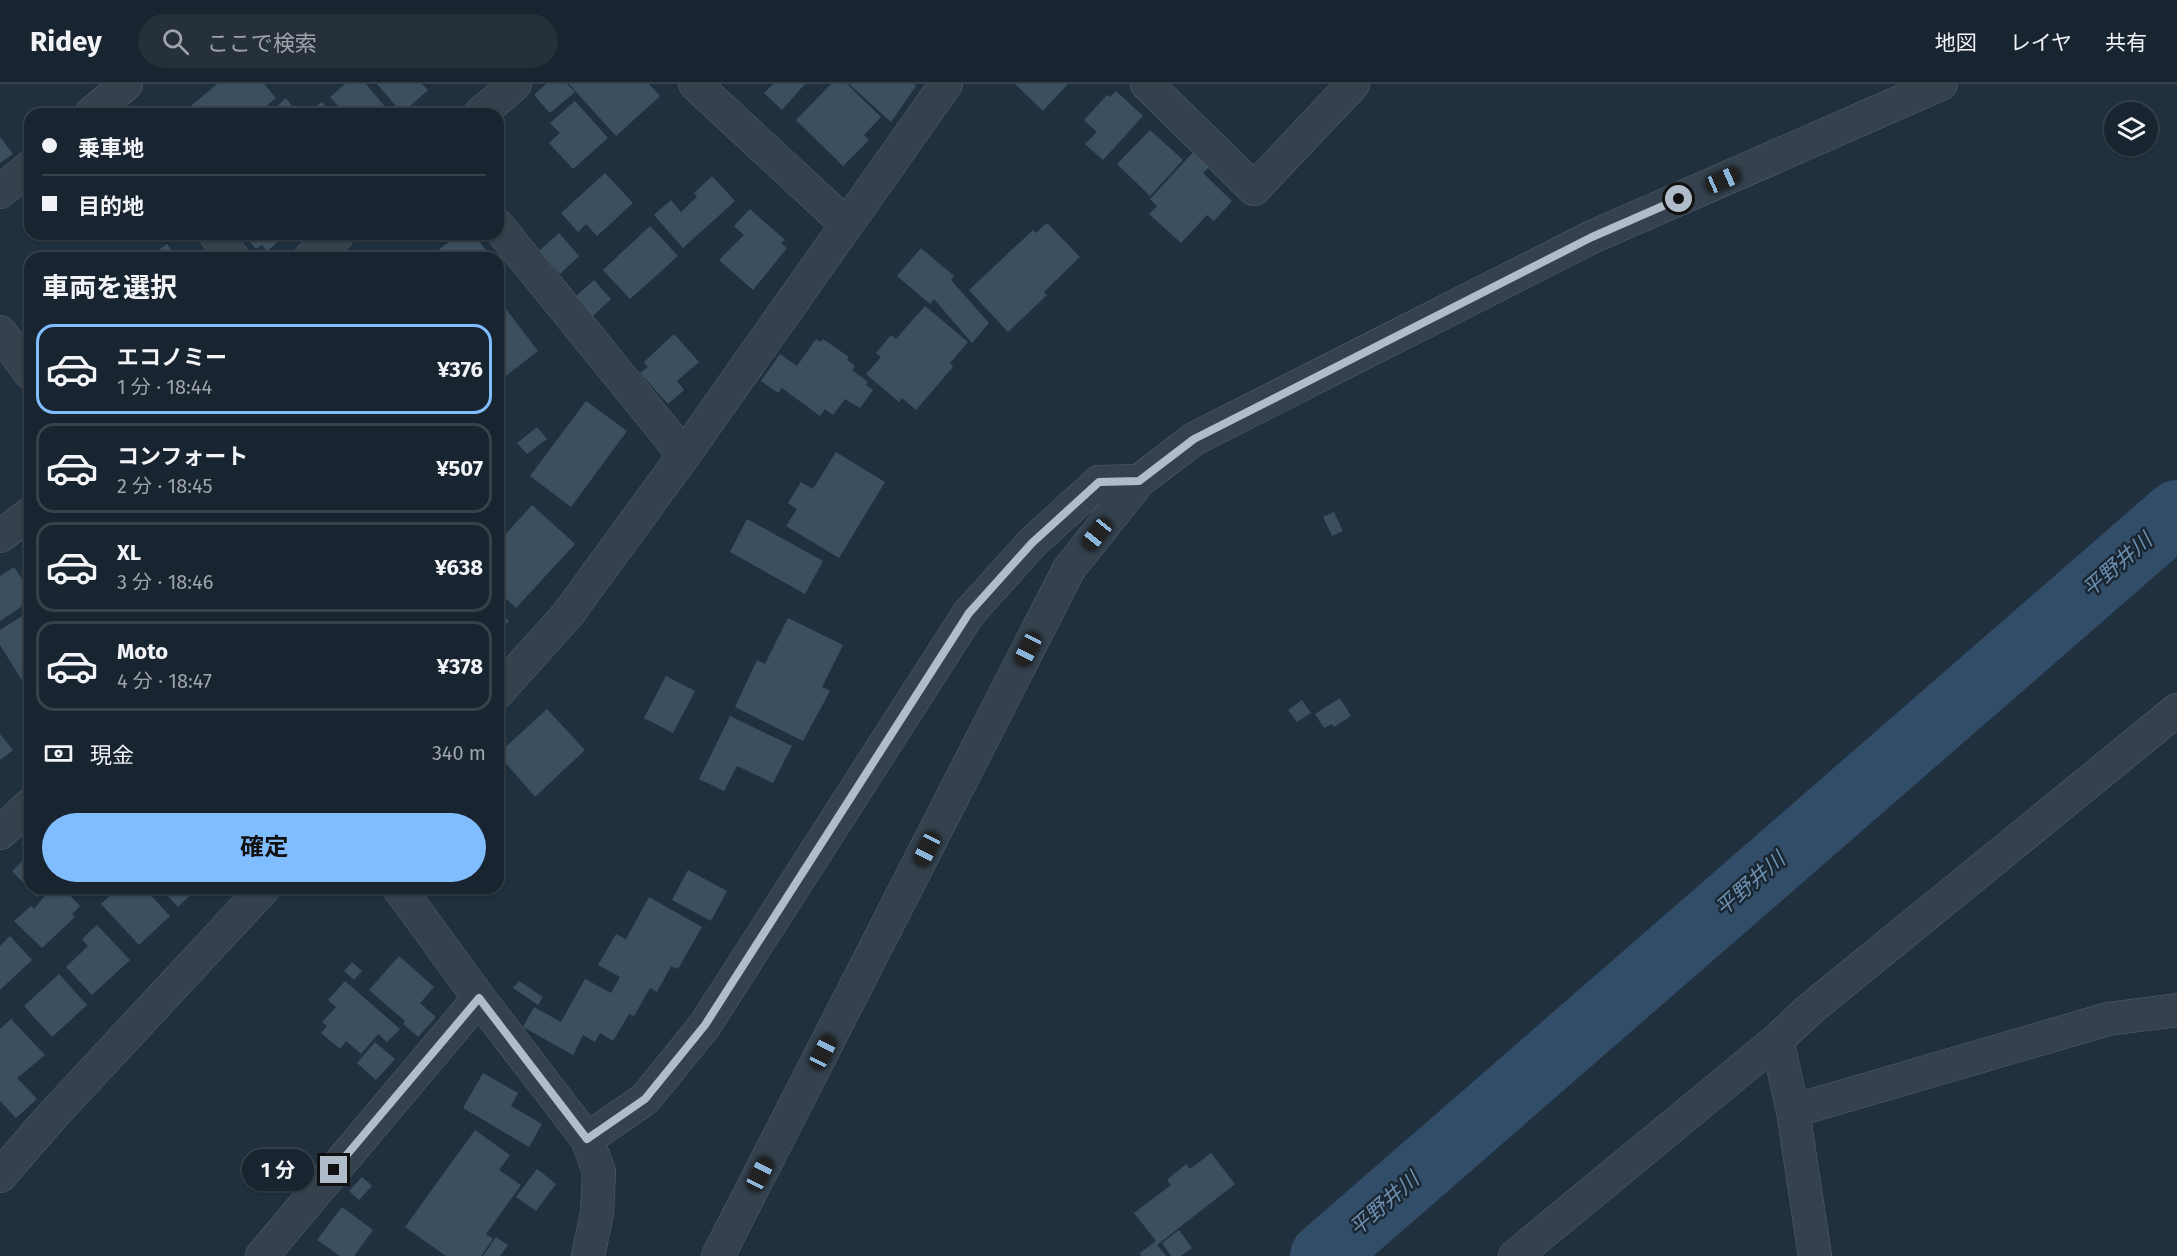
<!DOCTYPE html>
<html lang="ja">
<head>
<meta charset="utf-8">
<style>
  :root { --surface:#18242f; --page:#25303b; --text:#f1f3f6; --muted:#9fa4aa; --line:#36414b; --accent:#80bdff }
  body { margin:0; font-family:"Fira Sans","Noto Sans JP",sans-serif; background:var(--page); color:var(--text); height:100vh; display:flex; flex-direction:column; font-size:22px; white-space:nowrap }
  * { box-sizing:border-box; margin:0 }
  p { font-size:20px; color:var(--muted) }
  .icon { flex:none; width:33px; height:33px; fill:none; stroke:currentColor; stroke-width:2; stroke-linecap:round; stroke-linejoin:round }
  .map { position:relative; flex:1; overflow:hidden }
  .sheet { position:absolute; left:24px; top:168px; width:480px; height:642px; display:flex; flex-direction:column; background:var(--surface); border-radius:18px; box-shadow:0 2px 4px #0004,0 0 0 2px var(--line) }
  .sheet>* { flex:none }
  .banner { position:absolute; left:24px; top:24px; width:480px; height:132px; border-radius:18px; box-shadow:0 2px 4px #0004,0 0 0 2px var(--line); display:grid; align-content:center; height:132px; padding:0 18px; background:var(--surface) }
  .buttons { position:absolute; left:2104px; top:18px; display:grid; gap:12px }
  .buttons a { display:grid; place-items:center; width:54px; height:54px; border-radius:50%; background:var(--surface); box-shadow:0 2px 4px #0004,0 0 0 2px var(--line); font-size:30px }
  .end { position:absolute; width:27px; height:27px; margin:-14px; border:8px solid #b0bcca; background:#111; box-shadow:0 0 0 3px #111 }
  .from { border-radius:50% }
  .bubble { position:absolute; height:42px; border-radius:21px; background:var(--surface); box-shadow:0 2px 4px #0004,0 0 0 2px var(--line); font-size:20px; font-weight:700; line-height:42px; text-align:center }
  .car { position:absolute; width:18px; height:36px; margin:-18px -9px; border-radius:8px; box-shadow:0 0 4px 2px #0007; background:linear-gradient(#222 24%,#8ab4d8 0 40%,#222 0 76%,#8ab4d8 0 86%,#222 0) }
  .banner b { display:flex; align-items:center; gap:21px; height:57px; font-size:22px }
  .banner b+b { border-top:2px solid var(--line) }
  .banner i { width:15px; height:15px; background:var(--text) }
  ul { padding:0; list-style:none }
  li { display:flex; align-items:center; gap:18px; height:90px; margin:0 12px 9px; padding:0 6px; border:3px solid var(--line); border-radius:18px }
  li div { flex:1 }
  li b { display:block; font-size:22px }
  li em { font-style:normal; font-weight:700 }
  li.current { border-color:var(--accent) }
  li>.icon { width:54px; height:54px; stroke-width:1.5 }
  h2 { padding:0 18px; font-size:27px; line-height:72px }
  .pay { display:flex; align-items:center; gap:15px; height:66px; padding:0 18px; font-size:22px }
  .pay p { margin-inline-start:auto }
  .cta { display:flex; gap:12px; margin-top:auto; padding:12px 18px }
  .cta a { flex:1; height:69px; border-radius:36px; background:var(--accent); color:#111; font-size:24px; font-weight:700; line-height:69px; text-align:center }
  header { display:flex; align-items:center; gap:36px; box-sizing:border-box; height:84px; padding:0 30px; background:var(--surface); border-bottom:2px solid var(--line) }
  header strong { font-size:28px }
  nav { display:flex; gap:33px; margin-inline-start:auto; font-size:21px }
  .search { width:420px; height:54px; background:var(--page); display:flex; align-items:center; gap:15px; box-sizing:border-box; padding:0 21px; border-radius:33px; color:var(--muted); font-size:22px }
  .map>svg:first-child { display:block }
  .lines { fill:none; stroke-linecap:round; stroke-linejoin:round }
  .river { stroke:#324d68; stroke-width:66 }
  .building { fill:#3c4f5e }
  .minor-casing { stroke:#535f6c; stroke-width:34 }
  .minor { stroke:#35424e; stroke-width:33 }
  .route { stroke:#b0bcca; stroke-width:8 }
  .labels { text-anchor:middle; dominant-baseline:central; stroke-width:5; stroke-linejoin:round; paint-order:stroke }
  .water-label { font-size:21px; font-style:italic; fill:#6d90b1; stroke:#1a2733 }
</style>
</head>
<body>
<header>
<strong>Ridey</strong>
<div class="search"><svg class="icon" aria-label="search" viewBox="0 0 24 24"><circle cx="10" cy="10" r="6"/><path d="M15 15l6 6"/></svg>ここで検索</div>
<nav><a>地図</a><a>レイヤ</a><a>共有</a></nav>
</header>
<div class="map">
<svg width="2177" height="1172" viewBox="0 0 2177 1172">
  <rect width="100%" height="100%" fill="#20303f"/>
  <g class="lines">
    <path class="river" d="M1323,1172L2177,429"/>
  </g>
  <g class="building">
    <path d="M217,0H264L276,14L257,30H187L185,27Z"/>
    <path d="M345,0H366L391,30H345L330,13Z"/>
    <path d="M377,0H422L428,6L402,29Z"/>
    <path d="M546,0H567L575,8L550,29L534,11Z"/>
    <path d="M569,0H649L660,12L616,52Z"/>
    <path d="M773,0H805L782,26L764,9Z"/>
    <path d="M831,0H847L881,33L864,51L869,56L843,82L796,36Z"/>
    <path d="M849,0H914L916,2L891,38Z"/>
    <path d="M1015,0H1068L1043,27Z"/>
    <path d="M1116,7L1143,32L1103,76L1085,60L1097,48L1084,36L1107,11L1110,13Z"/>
    <path d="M286,14L292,22L285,28L278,21Z"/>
    <path d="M575,17L608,54L573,85L549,59L560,49L550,39Z"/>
    <path d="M322,18L332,30H307Z"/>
    <path d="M1150,46L1183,76L1150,112L1117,80Z"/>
    <path d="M0,53L13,70L0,79Z"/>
    <path d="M1195,66L1211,81L1203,89L1232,117L1214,137L1207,131L1181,159L1149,130L1157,122L1150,115Z"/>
    <path d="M605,89L633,119L597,152L586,140L578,148L561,129Z"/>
    <path d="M712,92L735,117L683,164L654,131L671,116L681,128L697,113L694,109Z"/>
    <path d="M750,125L785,156L781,159L787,164L753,206L719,176L744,151L734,142Z"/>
    <path d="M1047,139L1080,173L1044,208L1047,211L1008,248L969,206L1033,146L1036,149Z"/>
    <path d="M650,142L678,172L630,215L603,186Z"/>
    <path d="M559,149L579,172L560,190L539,167Z"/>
    <path d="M243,150H287L267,167L262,161L256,165Z"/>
    <path d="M451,150H466L471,156L475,152L492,174H443L437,167L454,154Z"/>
    <path d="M167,160L177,174H148Z"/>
    <path d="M921,164L954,192L951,196L989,239L972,259L934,215L930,220L897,192Z"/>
    <path d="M594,196L611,215L593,232L575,213Z"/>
    <path d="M925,222L968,258L950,279L953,283L916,326L902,314L899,318L866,290L881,273L876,269L891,251L896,255Z"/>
    <path d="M506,225L538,267L498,298V231Z"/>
    <path d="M674,250L699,278L677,297L684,306L668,320L640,289L648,283L644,278Z"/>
    <path d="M816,255L821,258L823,255L849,273L847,276L855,282L852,286L868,298L866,301L873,306L860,324L845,315L833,331L825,325L820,332L782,304L778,309L761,297L780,270L797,282Z"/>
    <path d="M586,317L627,347L571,423L530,392Z"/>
    <path d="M537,343L547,355L527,370L517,359Z"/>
    <path d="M836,368L885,398L839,474L786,442L797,425L788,419L801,398L813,405Z"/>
    <path d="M532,421L575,460L516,524L498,507V453L501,455Z"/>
    <path d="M1334,428L1343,447L1332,452L1323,433Z"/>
    <path d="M747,435L823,477L805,510L730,468Z"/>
    <path d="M14,483L30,506V517L0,537V492Z"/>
    <path d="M498,526L509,537L498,548Z"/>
    <path d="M30,527V598L25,601L0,561V546Z"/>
    <path d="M788,534L843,561L822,603L830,607L803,657L735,623L757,576L765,580Z"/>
    <path d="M666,592L695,607L673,649L644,634Z"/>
    <path d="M1340,614L1351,632L1334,643L1332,640L1324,644L1315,630Z"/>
    <path d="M1302,616L1311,629L1297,638L1288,626Z"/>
    <path d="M547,625L585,666L535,713L498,670Z"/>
    <path d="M730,632L792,662L773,699L737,682L724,707L699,695Z"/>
    <path d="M0,650L13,666L0,676Z"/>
    <path d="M30,770V804H47L37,813L12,787Z"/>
    <path d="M688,786L727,807L711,837L672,816Z"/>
    <path d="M51,804H63L80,822L72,830L75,833L42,864L14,837L31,822L34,825Z"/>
    <path d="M119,804H144L170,832L139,861L101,820Z"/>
    <path d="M160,804H198L178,823Z"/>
    <path d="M649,813L702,843L678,885L671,882L657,908L650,904L634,932L629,930L613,957L600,949L595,958L583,951L573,971L523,943L534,923L561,938L585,895L611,909L620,893L598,881L616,850L626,855Z"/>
    <path d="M97,841L130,876L92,911L66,883L88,862L82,855Z"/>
    <path d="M10,852L32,876L0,906V862Z"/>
    <path d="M399,872L434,903L420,919L436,933L418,953L403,940L405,937L369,906Z"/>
    <path d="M352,878L362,887L354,896L344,887Z"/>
    <path d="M59,890L87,921L52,953L24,922Z"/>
    <path d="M345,897L400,945L387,958L378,950L361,970L346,957L340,965L321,949L327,942L322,938L336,923L328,916Z"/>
    <path d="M519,897L543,913L538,921L513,904Z"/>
    <path d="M11,935L45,971L17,994L37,1015L16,1034L0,1017V945Z"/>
    <path d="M375,958L395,975L376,996L357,979Z"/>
    <path d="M483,989L518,1009L511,1022L542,1040L529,1063L463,1024Z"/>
    <path d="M475,1046L510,1071L499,1086L521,1101L486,1150L493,1155L481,1172H446L405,1143Z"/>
    <path d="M1211,1069L1235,1100L1157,1161L1166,1172H1141L1140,1169L1156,1157L1134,1129L1171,1101L1167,1096L1186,1080L1190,1085Z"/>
    <path d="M537,1085L556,1100L536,1127L516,1113Z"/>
    <path d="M362,1093L372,1102L359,1116L349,1107Z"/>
    <path d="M342,1123L373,1146L354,1172H340L317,1156Z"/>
    <path d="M1179,1146L1192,1164L1181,1172H1171L1162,1159Z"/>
    <path d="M496,1153L508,1161L500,1172H483Z"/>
  </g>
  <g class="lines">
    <defs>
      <g id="minor">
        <path d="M695,0L846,140"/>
        <path d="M1147,0L1254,105L1353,0"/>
        <path d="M91,30L126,0"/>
        <path d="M480,30L515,0"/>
        <path d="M0,108L30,83"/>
        <path d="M498,142L684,371"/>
        <path d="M215,150L233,174"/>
        <path d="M310,174L338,150"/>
        <path d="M0,248L30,289"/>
        <path d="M0,452L30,430"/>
        <path d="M498,608L568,530L684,371L946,0"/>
        <path d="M0,749L30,721"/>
        <path d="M399,804L479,914L587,1055L599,1088L597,1129L588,1172"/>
        <path d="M1777,956L1793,1027L1815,1172"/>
        <path d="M1793,1027L2108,935L2177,926"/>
        <path d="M587,1055L645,1015L705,941L969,529L1032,459L1099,398L1139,397"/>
        <path d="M0,1092L52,1032L264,804"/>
        <path d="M262,1172L479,914"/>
        <path d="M718,1172L1069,485L1139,397L1194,355L1592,153L1941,0"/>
        <path d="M1515,1172L1777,956L1809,926L2177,626"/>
      </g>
    </defs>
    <use href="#minor" class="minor-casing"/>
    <use href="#minor" class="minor"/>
  </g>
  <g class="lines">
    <path class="route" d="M334,1086L479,914L587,1055L645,1015L705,941L969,529L1032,459L1099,398L1139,397L1194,355L1592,153L1679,115"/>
  </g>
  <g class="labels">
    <g class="water-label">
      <text transform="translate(2117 481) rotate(-41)">平野井川</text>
      <text transform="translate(1750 800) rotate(-41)">平野井川</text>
      <text transform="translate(1384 1120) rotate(-41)">平野井川</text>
    </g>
  </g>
</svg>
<div class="buttons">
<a><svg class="icon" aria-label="layers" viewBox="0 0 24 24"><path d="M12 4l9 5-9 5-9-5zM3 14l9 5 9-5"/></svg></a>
</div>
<i class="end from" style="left:1679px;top:115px"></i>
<i class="end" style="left:334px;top:1086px"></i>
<div class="bubble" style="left:242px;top:1065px;width:72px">1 分</div>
<i class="car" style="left:1723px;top:96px;rotate:66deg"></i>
<i class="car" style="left:1097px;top:450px;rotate:219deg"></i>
<i class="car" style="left:1028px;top:565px;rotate:207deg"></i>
<i class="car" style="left:927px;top:765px;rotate:206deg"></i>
<i class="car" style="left:823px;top:968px;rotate:27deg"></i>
<i class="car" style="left:760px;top:1090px;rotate:27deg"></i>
<div class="banner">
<b><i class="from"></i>乗車地</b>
<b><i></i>目的地</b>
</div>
<section class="sheet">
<h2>車両を選択</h2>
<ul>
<li class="current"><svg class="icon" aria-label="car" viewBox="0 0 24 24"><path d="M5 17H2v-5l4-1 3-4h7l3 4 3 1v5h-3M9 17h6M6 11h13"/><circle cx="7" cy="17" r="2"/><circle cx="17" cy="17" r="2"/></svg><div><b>エコノミー</b><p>1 分 · 18:44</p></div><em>¥376</em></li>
<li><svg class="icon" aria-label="car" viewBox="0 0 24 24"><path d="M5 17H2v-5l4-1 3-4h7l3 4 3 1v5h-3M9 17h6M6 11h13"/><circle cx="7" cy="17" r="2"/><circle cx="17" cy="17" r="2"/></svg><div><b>コンフォート</b><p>2 分 · 18:45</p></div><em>¥507</em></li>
<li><svg class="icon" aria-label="car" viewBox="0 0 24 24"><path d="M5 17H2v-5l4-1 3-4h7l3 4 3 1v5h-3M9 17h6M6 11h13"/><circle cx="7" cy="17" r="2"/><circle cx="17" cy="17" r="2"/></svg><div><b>XL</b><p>3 分 · 18:46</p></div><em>¥638</em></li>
<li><svg class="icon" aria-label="car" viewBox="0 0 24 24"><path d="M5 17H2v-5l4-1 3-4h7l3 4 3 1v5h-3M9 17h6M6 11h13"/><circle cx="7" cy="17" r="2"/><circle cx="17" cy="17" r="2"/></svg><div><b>Moto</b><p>4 分 · 18:47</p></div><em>¥378</em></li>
</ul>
<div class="pay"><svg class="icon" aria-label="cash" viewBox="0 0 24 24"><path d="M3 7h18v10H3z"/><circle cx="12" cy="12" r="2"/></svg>現金<p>340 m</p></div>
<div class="cta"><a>確定</a></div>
</section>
</div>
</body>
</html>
